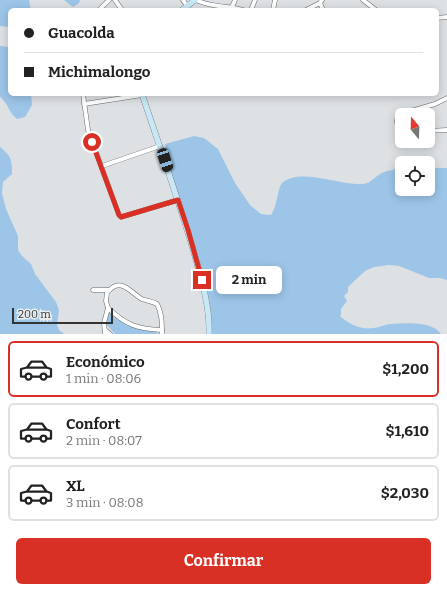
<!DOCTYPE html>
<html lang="es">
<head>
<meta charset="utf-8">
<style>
  :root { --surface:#fff; --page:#f6f6f6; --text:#222; --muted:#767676; --line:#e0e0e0; --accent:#d93025 }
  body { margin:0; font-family:Bitter,serif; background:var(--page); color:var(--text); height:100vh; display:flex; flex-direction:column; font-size:15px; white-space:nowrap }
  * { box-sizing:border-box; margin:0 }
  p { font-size:13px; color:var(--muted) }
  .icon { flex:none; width:22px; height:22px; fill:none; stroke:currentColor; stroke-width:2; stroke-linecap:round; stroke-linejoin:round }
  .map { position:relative; height:334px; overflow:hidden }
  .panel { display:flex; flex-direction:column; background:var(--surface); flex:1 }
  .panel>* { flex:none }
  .hud { position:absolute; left:8px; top:8px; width:431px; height:88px; border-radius:6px; box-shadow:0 2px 10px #0003; display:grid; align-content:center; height:88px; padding:0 16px; background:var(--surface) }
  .needle { width:26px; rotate:341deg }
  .controls { position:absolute; left:395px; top:108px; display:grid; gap:8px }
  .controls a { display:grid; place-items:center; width:40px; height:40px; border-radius:6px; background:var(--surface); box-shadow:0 2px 10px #0003; font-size:20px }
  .scale { position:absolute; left:12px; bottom:10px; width:101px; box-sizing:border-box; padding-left:4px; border:2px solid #333435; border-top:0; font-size:11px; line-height:14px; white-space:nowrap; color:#333435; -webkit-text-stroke:3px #ebeef1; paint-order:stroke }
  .end { position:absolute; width:18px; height:18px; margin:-9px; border:5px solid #d93025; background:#fff; box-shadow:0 0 0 2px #fff }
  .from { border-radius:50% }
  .bubble { position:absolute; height:28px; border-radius:6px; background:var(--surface); box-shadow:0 2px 10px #0003; font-size:13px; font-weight:700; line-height:28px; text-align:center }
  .car { position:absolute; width:12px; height:24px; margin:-12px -6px; border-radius:5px; box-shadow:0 0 3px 1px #0007; background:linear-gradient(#222 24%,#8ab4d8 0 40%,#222 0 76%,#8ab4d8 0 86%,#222 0) }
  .hud b { display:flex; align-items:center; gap:14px; height:38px; font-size:15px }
  .hud b+b { border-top:1px solid var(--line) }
  .hud i { width:10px; height:10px; background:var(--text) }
  ul { padding:7px 0 0; list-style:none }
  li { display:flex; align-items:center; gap:12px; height:56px; margin:0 8px 6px; padding:0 8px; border:2px solid var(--line); border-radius:6px }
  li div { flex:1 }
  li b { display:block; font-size:15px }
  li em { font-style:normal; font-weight:700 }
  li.on { border-color:var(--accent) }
  li>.icon { width:36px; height:36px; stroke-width:1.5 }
  .primary-button { display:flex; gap:8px; margin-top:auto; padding:8px 16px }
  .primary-button a { flex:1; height:46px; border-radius:6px; background:var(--accent); color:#fff; font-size:16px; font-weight:700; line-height:46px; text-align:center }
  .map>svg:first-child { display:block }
  .green { fill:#9dc5e8 }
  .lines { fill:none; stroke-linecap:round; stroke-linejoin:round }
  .minor-casing { stroke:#65686a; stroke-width:5 }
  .secondary-casing { stroke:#65686a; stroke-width:6 }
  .minor { stroke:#fff; stroke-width:4 }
  .secondary { stroke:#c8e8f6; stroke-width:5.5 }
  .route { stroke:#d93025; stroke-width:5 }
</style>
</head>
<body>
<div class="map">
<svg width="447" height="334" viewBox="0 0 447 334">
  <rect width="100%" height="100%" fill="#dee1e4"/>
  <g class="green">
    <path d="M0,0H29L31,10H10V27L0,26Z"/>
    <path d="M64,0H80L79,3L73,7Z"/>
    <path d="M0,46L10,47V94H31L32,105L25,117L17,119C9,113 8,103 0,97Z"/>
    <path d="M194,136L204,138L218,149L235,183L250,205L261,214L271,215C277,207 278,187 282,183C300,167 341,186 363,184C372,183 376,175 384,172C389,170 396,169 402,168V189H428V168H447V280L440,278H429L399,266L389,265L374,267L365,271L348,287V292L344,296L347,301L341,309V314L340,316C351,326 364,331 379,327C383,326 387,324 391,324C404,323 423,322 434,328C437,329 439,332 441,334H209L207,307L173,186L165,144Z"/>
    <path d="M0,147C11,156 12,159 12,174L3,182L2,193L6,209L18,236V250L22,256L31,264L35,274L56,302L59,310L57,325L59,330L64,334H0Z"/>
    <path d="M109,313H111C120,320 128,325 138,329C145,331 154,329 159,334H115L106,324L108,314Z"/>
  </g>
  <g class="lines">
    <defs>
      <g id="minor">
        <path d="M115,0L122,10"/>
        <path d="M183,0L187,6"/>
        <path d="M196,0C210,7 228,6 243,10"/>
        <path d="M363,0L376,10"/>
        <path d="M320,3L323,10"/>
        <path d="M232,7L235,0"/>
        <path d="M99,10L109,0"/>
        <path d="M251,10L255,0"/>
        <path d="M273,10L275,0"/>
        <path d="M306,10L320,3L322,0"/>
        <path d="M437,18L447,17"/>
        <path d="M83,94L88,130L119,215L121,217L178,200"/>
        <path d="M84,104L142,95"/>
        <path d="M402,130C396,125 395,119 401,114L435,104L447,98"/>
        <path d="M428,131L447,130"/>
        <path d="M102,166L160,146"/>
        <path d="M93,290H109"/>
        <path d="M108,308C126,325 137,329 162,330"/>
        <path d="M105,330L110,334"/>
        <path d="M105,334L104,323L108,308L106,301L107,293C120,275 131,293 142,299C147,301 152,301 157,304C162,313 162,324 162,334"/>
      </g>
      <g id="secondary">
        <path d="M182,10L195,0"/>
        <path d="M142,94C160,148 179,201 195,256C202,281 210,308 209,334"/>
      </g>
    </defs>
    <use href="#minor" class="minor-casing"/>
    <use href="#secondary" class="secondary-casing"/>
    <use href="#minor" class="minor"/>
    <use href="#secondary" class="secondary"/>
  </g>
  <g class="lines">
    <path class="route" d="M92,142L119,215L121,217L178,200L188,230L202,280"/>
  </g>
</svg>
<div class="controls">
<a><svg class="needle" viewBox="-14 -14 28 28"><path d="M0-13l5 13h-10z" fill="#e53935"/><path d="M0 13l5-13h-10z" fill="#767676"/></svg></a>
<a><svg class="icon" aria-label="locate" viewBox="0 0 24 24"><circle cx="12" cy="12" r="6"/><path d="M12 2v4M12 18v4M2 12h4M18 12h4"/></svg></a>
</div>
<div class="scale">200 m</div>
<i class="end from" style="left:92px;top:142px"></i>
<i class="end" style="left:202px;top:280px"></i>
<div class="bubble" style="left:216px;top:266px;width:66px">2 min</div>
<i class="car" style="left:165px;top:160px;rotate:162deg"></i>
<div class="hud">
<b><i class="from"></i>Guacolda</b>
<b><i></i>Michimalongo</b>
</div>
</div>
<section class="panel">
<ul>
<li class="on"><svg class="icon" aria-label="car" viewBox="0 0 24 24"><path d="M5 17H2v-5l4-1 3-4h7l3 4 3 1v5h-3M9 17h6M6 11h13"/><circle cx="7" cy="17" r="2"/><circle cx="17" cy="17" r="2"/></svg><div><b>Económico</b><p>1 min · 08:06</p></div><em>$1,200</em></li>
<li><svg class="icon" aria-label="car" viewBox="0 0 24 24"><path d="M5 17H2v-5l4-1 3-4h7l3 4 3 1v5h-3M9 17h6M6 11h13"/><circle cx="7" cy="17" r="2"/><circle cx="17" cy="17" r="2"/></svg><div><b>Confort</b><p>2 min · 08:07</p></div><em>$1,610</em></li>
<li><svg class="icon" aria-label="car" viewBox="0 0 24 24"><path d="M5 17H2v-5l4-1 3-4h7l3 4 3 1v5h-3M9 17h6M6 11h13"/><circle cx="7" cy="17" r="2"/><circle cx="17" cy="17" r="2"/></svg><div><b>XL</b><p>3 min · 08:08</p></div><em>$2,030</em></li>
</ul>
<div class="primary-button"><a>Confirmar</a></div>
</section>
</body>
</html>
